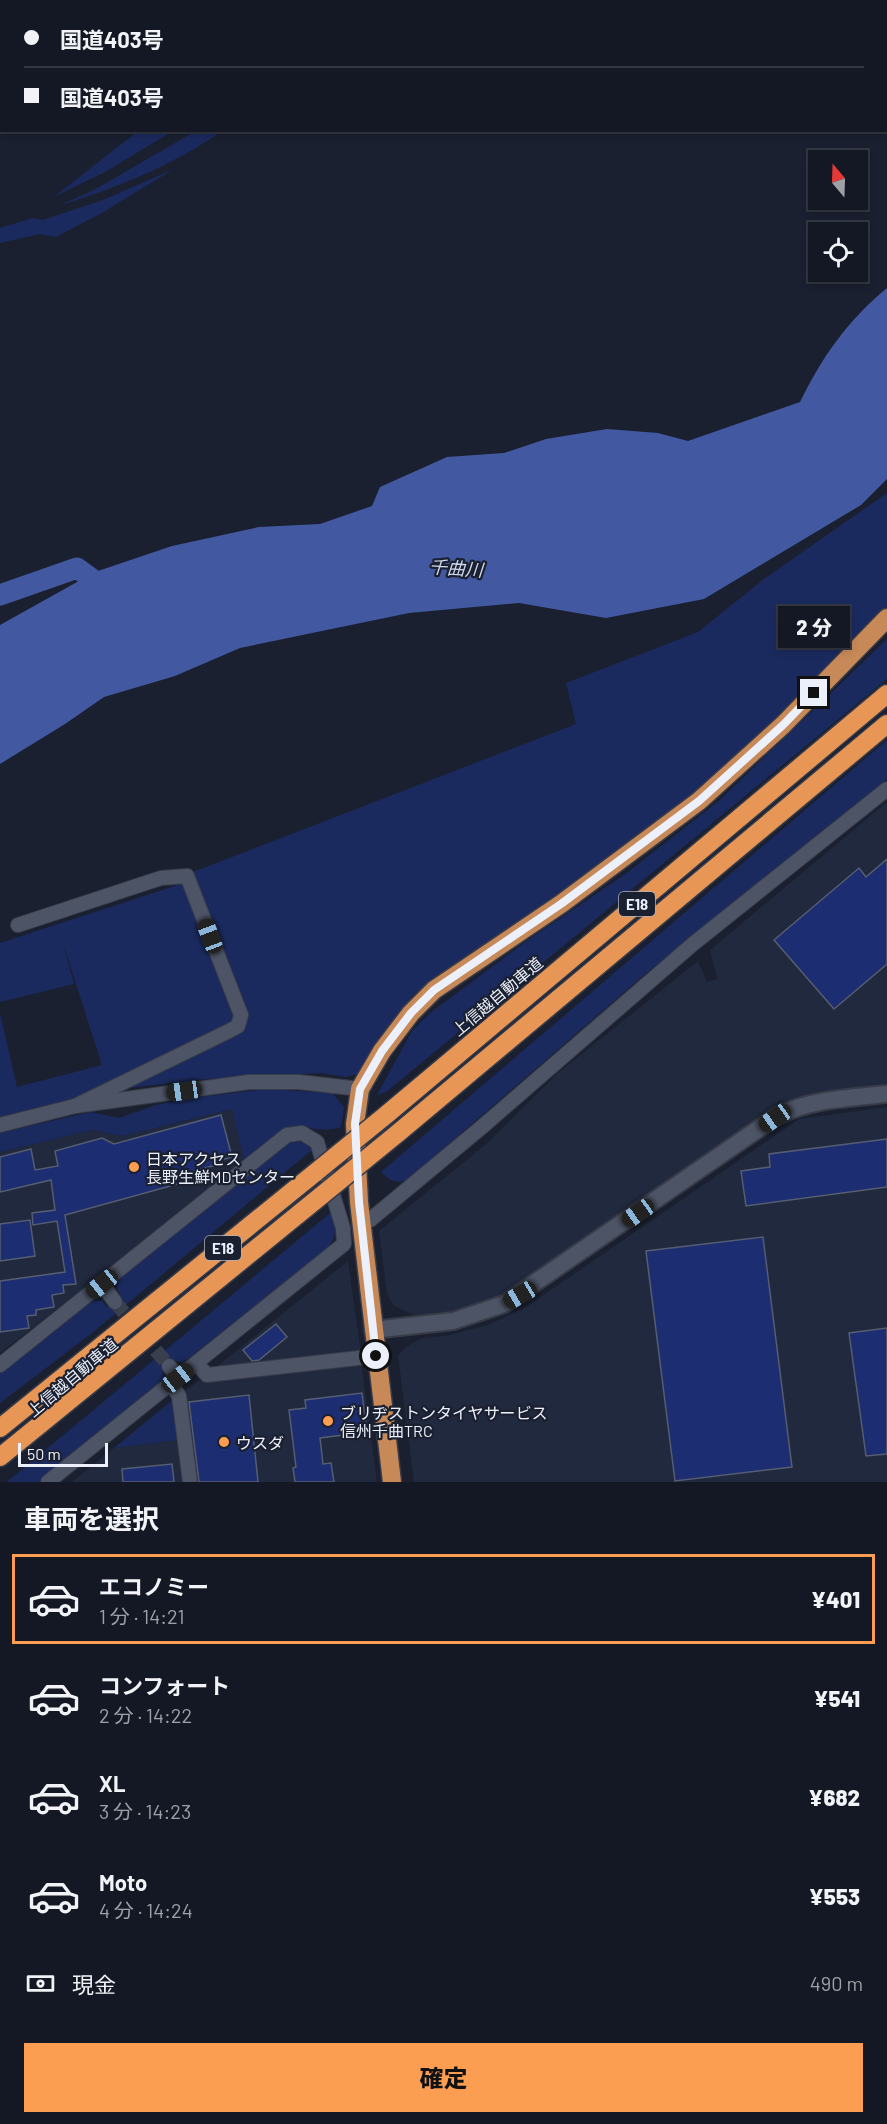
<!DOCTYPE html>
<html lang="ja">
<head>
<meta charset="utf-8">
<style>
  :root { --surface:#141824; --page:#212531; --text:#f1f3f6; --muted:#9da0a6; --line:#333741; --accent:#fc9e52 }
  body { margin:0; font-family:Barlow,"Noto Sans JP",sans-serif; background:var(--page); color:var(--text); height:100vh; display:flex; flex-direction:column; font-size:22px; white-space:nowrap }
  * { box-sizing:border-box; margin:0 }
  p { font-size:20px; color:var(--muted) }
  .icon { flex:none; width:33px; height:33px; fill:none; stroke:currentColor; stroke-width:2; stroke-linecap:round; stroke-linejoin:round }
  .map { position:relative; height:1482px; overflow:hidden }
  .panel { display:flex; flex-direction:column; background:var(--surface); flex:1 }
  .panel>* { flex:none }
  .hud { position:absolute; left:0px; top:0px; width:888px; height:132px; box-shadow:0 3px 9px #0003,0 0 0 2px var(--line); display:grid; align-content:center; height:132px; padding:0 24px; background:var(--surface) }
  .needle { width:39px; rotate:341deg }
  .tools { position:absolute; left:808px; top:150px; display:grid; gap:12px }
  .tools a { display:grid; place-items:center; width:60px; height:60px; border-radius:0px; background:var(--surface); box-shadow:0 3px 9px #0003,0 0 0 2px var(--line); font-size:30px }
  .scale { position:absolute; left:18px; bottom:15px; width:90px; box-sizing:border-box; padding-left:6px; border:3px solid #ecf0fb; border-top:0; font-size:16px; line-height:21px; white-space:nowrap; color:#ecf0fb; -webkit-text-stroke:4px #1a2030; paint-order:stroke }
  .end { position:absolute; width:27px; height:27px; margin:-14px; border:8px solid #ecf0fb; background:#111; box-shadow:0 0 0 3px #111 }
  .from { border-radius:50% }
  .bubble { position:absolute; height:42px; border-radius:0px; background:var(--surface); box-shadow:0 3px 9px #0003,0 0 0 2px var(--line); font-size:20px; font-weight:800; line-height:42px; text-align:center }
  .car { position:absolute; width:18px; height:36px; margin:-18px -9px; border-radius:8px; box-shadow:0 0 4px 2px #0007; background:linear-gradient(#222 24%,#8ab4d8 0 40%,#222 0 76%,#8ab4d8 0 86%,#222 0) }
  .hud b { display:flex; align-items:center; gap:21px; height:57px; font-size:22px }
  .hud b+b { border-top:2px solid var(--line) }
  .hud i { width:15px; height:15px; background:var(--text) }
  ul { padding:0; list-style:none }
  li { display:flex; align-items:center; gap:18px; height:90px; margin:0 12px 9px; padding:0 12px; border:3px solid transparent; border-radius:0px }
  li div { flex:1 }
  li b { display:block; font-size:22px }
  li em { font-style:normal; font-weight:800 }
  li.selected { border-color:var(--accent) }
  li>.icon { width:54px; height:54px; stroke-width:1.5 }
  h2 { padding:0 24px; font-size:27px; line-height:72px }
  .pay { display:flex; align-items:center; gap:15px; height:66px; padding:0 24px; font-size:22px }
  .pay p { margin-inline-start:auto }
  .primary-button { display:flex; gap:12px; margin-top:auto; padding:12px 24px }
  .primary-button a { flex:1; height:69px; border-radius:0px; background:var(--accent); color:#111; font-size:24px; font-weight:800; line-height:69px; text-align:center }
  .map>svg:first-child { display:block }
  .built { fill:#21293e }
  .green { fill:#1b2a5e }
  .water { fill:#4259a1 }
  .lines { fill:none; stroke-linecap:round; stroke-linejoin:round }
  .river { stroke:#4259a1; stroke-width:21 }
  .building { fill:#1c2d71; stroke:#565d70; stroke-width:1.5 }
  .minor-tunnel { stroke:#3a3f4e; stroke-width:14; stroke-dasharray:14 7; stroke-linecap:butt }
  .minor-casing { stroke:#383c49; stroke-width:16 }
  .tertiary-casing { stroke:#383c49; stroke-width:20 }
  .trunk-casing { stroke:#383c49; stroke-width:21 }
  .motorway-casing { stroke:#383c49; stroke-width:21 }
  .minor { stroke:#4d5466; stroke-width:14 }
  .tertiary { stroke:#4d5466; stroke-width:16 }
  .trunk { stroke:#c88959; stroke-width:18 }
  .motorway { stroke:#e79656; stroke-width:18 }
  .motorway-bridge-casing { stroke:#383c49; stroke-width:21; stroke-linecap:butt }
  .motorway-bridge { stroke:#e79656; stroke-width:18 }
  .route { stroke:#ecf0fb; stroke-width:8 }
  .poi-dot { fill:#fc9e52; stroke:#1a2030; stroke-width:2 }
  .labels { text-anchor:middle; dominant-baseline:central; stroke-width:4.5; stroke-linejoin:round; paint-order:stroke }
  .shield { fill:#1a2030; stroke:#adb2be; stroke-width:1.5 }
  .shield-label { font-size:15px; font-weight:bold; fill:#ecf0fb }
  .street-label { font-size:16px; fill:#ecf0fb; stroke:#1a2030 }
  .poi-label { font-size:16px; fill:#ecf0fb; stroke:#1a2030; text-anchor:start }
  .water-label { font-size:18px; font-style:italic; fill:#cfd7ec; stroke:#1a2030 }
</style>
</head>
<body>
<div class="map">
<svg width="887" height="1482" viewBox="0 0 887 1482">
  <rect width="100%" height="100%" fill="#1a2030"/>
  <g class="built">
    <path d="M887,802V1084L815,1093L789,1101L766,1112L498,1298L449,1312L414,1315L394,1306L387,1294L379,1231L485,1145L558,1073L698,961L707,982L717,979L710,950Z"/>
    <path d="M887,1107V1482H414L398,1355L406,1347L422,1338L445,1336L488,1325L526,1307L799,1119Z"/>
    <path d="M233,1109L245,1162L0,1353V1152L92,1130L123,1136Z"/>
    <path d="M348,1261L361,1354L215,1368Z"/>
    <path d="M361,1362L377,1482H195L184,1392L198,1381Z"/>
    <path d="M179,1440L184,1482H72L114,1448Z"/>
  </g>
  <g class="green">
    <path d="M138,131H173L105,172L54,197Z"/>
    <path d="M196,131H222C174,165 114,189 58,206L92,191Z"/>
    <path d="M174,169L100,214L56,237L40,234L0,243V228L33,218L43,220L103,200Z"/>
    <path d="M887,493V607L784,711L677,808L577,883L414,994L372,1048L365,1066L357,1074L346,1077L320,1073L207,1079L126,1088L239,1031L249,1018L193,872L576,724L566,683L698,632L764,579Z"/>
    <path d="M887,639V679L386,1092L377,1095L412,1031L430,1013L528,940L624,875L720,800Z"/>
    <path d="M887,740V779L644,975L407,1180C395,1184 391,1181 381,1172Z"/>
    <path d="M184,883L234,1010L235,1016L233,1022L80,1101L0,1119V1013L17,1087L102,1065L62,940L74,984L0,1002V943Z"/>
    <path d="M266,1089L332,1093L344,1107L341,1127C326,1132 314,1128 299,1127C281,1126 258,1151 245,1162L232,1109L123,1136L92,1130L0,1152V1133L77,1115L91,1112L119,1118L156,1105L192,1098Z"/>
    <path d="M289,1141L304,1142L313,1149L92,1333L0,1403V1370L91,1300L102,1301L107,1307L121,1296L117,1288L119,1277Z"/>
    <path d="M330,1213C337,1228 337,1234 328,1248L183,1363L174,1360L162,1368L164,1381L41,1482H7Z"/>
    <path d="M174,1399L179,1440L114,1448Z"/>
  </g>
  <path class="water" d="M887,288V479L861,505L704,599L606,618L519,603L409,613L240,648L175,676L104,697L65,724L0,764V625L95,572L172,546L259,527L320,524L372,506L380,487L447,457L504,453L546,439L607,429L658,433L688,441L800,402C822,357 848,320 887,288Z"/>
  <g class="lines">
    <path class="river" d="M0,595L77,568L110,592"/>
  </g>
  <g class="building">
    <path d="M887,859V964L834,1009L774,940L859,868L866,877Z"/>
    <path d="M221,1115L232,1157L221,1160L223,1163L194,1171L196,1179L65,1215L76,1284L63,1285L64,1293L52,1295L54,1307L36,1310V1315L27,1316L29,1328L0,1332V1281L65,1272L57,1221L33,1225L32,1213L55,1210L51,1180L0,1192V1157L31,1149L35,1170L58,1166L55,1151L102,1138L114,1144Z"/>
    <path d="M887,1139V1187L746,1206L741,1171L770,1167L769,1154Z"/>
    <path d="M30,1220L35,1256L0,1261V1224Z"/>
    <path d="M763,1237L792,1467L675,1481L646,1251Z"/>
    <path d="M276,1324L287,1337L259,1360L252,1361L243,1350Z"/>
    <path d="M887,1328V1454L866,1456L849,1333Z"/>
    <path d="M362,1393L367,1432L320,1438L323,1464L331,1463L334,1482H295L293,1468L296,1467L289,1410L306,1408L305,1400Z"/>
    <path d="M249,1395L258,1482H199L189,1402Z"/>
    <path d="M172,1464L174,1482H123L122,1469Z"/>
  </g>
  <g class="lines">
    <path class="minor-tunnel" d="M115,1302L169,1366"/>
    <defs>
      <g id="minor">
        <path d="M18,925L161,878L187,876L241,1015L238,1026L231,1030L75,1106"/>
        <path d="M0,1125L75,1106L249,1082H299L360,1089"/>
        <path d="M370,1220L483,1126L693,944L887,789"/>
        <path d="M102,1284L115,1302"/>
        <path d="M197,1364L207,1375L376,1356"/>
        <path d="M0,1365L287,1135L302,1133L317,1142L343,1228L344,1244L48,1482"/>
        <path d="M169,1366L178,1378"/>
        <path d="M171,1384L179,1396L190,1482"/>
      </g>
      <path id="tertiary" d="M373,1330L453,1321L504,1304L777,1116C811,1099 850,1098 887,1094"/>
      <path id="trunk" d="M392,1482L359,1202L355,1124L360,1089L382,1051L411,1013L434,990L561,904L699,801L783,725L887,618"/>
      <g id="motorway">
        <path d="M386,1115L887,694"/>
        <path d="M398,1133L887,724"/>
        <path d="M0,1428L316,1172"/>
        <path d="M0,1457L322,1195"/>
      </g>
    </defs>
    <use href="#minor" class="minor-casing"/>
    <use href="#tertiary" class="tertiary-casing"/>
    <use href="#trunk" class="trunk-casing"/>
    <use href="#motorway" class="motorway-casing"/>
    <use href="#minor" class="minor"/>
    <use href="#tertiary" class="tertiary"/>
    <use href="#trunk" class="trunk"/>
    <use href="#motorway" class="motorway"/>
    <defs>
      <g id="motorway-bridge">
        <path d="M316,1172L386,1115"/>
        <path d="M322,1195L398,1133"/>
      </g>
    </defs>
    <use href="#motorway-bridge" class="motorway-bridge-casing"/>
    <use href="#motorway-bridge" class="motorway-bridge"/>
  </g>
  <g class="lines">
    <path class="route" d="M376,1356L359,1202L355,1124L360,1089L382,1051L411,1013L434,990L561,904L699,801L783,725L814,693"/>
  </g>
  <g class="poi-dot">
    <circle cx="134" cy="1167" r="6"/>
    <circle cx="328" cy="1421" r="6"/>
    <circle cx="224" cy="1442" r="6"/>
  </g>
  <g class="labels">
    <g class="shield">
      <rect x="619" y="892" width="36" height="24" rx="4.5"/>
      <rect x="205" y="1236" width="36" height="24" rx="4.5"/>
    </g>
    <g class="shield-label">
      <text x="637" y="904">E18</text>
      <text x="223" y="1248">E18</text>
    </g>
    <g class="street-label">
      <text transform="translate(497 996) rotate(-40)">上信越自動車道</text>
      <text transform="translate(72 1377) rotate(-40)">上信越自動車道</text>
    </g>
    <g class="poi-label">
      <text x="146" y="1158">日本アクセス<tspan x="146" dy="18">長野生鮮MDセンター</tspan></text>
      <text x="340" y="1412">ブリヂストンタイヤサービス<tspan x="340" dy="18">信州千曲TRC</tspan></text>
      <text x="236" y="1442">ウスダ</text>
    </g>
    <g class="water-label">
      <text transform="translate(456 568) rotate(4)">千曲川</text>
    </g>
  </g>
</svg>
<div class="tools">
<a><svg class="needle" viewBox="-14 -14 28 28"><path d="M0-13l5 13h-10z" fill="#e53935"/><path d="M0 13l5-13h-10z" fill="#9da0a6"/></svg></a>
<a><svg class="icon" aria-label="locate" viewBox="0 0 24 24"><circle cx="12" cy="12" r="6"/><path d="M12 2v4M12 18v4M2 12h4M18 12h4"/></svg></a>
</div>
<div class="scale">50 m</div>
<i class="end from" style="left:376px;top:1356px"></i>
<i class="end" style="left:814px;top:693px"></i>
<div class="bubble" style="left:778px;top:606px;width:72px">2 分</div>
<i class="car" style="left:210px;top:936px;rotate:339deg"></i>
<i class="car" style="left:184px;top:1091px;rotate:262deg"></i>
<i class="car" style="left:775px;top:1118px;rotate:235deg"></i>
<i class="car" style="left:638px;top:1213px;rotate:235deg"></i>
<i class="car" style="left:102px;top:1284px;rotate:231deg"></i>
<i class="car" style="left:520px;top:1295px;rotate:240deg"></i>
<i class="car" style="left:178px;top:1378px;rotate:52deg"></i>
<div class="hud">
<b><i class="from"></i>国道403号</b>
<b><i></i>国道403号</b>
</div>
</div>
<section class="panel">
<h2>車両を選択</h2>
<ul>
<li class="selected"><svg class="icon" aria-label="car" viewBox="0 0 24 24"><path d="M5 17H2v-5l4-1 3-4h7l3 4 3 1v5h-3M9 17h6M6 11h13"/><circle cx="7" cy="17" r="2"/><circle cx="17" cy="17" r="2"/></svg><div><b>エコノミー</b><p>1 分 · 14:21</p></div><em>¥401</em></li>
<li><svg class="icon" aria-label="car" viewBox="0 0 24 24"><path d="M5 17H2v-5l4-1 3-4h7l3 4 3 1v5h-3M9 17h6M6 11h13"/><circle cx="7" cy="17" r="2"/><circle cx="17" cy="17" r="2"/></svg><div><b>コンフォート</b><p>2 分 · 14:22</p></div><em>¥541</em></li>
<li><svg class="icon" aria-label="car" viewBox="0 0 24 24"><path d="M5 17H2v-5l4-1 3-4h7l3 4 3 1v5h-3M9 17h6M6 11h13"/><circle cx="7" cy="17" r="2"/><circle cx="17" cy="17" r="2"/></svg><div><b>XL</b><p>3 分 · 14:23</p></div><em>¥682</em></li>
<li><svg class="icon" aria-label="car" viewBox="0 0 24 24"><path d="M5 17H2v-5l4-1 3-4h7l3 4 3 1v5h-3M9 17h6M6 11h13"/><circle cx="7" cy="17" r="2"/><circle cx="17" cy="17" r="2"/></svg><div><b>Moto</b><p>4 分 · 14:24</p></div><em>¥553</em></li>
</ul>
<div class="pay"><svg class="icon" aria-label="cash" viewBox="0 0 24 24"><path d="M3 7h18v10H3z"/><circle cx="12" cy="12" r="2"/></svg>現金<p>490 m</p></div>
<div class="primary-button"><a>確定</a></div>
</section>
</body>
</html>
